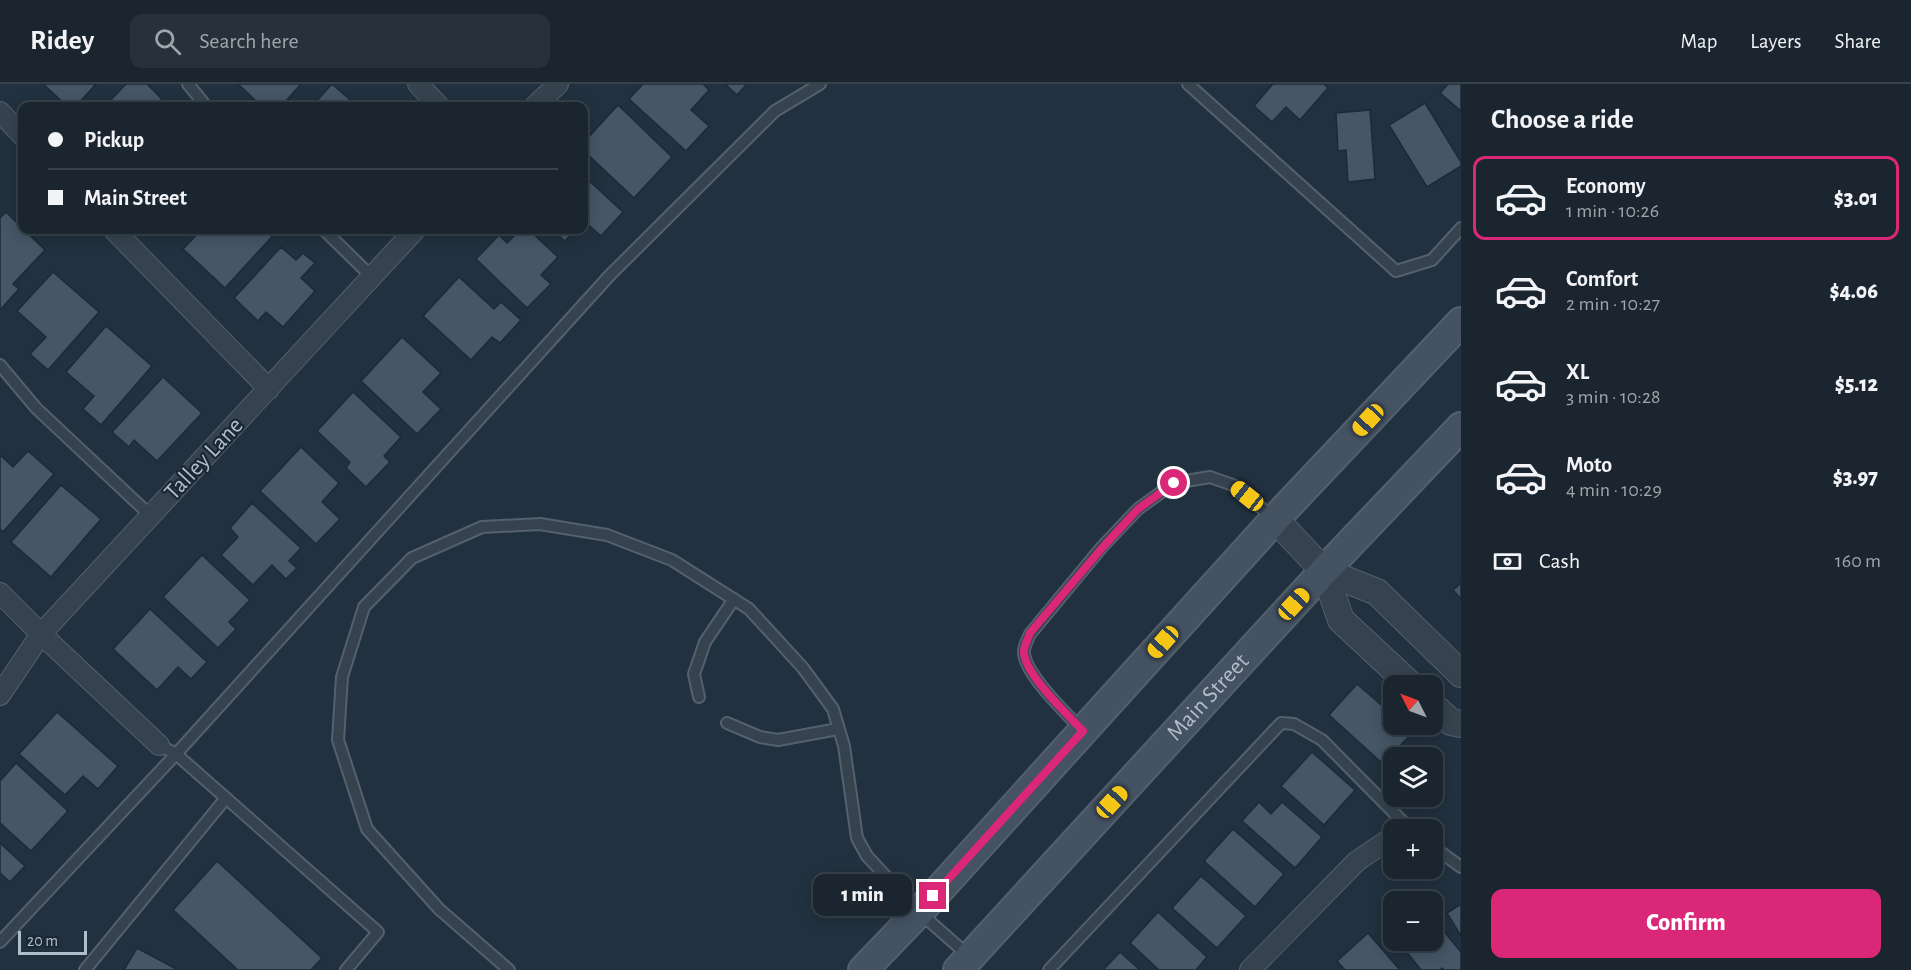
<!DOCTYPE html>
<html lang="en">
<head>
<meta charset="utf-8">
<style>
  :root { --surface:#1a252f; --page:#27313b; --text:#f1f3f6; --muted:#9fa5aa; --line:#38424b; --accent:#db2777 }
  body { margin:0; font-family:"Alegreya Sans",sans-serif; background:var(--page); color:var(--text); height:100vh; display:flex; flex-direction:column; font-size:22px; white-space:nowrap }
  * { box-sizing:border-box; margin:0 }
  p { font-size:20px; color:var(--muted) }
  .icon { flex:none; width:33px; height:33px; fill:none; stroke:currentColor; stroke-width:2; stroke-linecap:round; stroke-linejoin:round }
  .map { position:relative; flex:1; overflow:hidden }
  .side { display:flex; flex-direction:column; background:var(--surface); width:450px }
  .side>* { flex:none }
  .hud { position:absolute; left:18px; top:18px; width:570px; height:132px; border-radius:12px; box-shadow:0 3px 15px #0003,0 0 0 2px var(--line); display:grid; align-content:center; height:132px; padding:0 30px; background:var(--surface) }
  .needle { width:39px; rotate:312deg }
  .controls { position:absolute; left:1383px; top:591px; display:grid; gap:12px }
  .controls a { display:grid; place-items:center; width:60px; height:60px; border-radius:12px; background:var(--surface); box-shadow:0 3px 15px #0003,0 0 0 2px var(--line); font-size:30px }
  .scale { position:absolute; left:18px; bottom:15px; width:69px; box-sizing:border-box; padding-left:6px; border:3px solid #b2bdca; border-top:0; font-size:16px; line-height:21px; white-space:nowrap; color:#b2bdca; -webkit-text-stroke:4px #1b2834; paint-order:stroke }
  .end { position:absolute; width:27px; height:27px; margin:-14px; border:8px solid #db2777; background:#fff; box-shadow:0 0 0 3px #fff }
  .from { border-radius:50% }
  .bubble { position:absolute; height:42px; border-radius:12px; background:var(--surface); box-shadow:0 3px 15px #0003,0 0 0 2px var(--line); font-size:20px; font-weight:800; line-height:42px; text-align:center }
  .car { position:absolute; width:18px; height:36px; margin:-18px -9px; border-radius:8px; box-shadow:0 0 4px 2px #0007; background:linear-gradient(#f5c518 24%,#345 0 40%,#f5c518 0 76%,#345 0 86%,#f5c518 0) }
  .hud b { display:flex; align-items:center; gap:21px; height:57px; font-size:22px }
  .hud b+b { border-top:2px solid var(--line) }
  .hud i { width:15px; height:15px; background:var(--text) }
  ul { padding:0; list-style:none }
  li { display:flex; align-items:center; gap:18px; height:84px; margin:0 12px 9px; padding:0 18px; border:3px solid transparent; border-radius:12px }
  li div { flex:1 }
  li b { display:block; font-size:22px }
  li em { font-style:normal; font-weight:800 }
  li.selected { border-color:var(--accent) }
  li>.icon { width:54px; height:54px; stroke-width:1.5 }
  h2 { padding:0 30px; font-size:27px; line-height:72px }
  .pay { display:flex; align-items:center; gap:15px; height:66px; padding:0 30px; font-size:22px }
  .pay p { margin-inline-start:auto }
  .button { display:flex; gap:12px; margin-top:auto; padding:12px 30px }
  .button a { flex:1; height:69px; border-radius:12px; background:var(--accent); color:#fff; font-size:24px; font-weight:800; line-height:69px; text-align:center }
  header { display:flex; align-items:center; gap:36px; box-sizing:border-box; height:84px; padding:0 30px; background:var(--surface); border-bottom:2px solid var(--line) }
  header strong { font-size:28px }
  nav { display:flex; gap:33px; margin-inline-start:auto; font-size:21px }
  .search { width:420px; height:54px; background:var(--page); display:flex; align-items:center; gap:15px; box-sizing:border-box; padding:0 21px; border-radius:12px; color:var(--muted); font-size:22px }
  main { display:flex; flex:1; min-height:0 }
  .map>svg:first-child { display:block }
  .building { fill:#465666; stroke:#1d2a36; stroke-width:1.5 }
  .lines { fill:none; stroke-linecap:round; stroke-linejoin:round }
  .service-casing { stroke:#54606d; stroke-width:14 }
  .minor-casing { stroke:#54606d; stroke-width:22 }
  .tertiary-casing { stroke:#54606d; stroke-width:28 }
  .secondary-casing { stroke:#54606d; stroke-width:32 }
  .service { stroke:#36434f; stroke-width:10 }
  .minor { stroke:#36434f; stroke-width:20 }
  .tertiary { stroke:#36434f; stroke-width:26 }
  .secondary { stroke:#445262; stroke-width:28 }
  .route { stroke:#db2777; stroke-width:8 }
  .labels { text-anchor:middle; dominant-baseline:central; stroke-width:4.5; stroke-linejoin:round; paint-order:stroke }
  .street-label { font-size:24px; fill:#b2bdca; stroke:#1b2834 }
</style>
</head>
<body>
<header>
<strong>Ridey</strong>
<div class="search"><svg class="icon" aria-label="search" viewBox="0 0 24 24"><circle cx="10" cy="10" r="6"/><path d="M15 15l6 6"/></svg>Search here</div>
<nav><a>Map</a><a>Layers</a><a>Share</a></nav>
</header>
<main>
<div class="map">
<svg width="1461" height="886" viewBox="0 0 1461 886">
  <rect width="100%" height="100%" fill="#22313f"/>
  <g class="building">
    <path d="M43,0H96L76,22H67Z"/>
    <path d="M126,0H147L162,15L156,22H105Z"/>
    <path d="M238,0H301L286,17L291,22H251L249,21L255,16Z"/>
    <path d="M332,0L357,22H312Z"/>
    <path d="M643,0H703L709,6L691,26L709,42L686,67L629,15Z"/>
    <path d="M725,0H747L737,11Z"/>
    <path d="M1273,0H1324L1328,4L1300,36L1286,23L1272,38L1254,22Z"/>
    <path d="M1448,0H1461V27L1440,9Z"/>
    <path d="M1425,19L1461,78V82L1427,103L1389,41Z"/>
    <path d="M618,21L672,73L634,114L584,67V58Z"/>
    <path d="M1370,26L1375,95L1348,98L1346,66L1338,67L1336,29Z"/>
    <path d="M584,92L623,128L601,152L584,137Z"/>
    <path d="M6,128L45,166L13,200L19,205L0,226V134Z"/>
    <path d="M201,146H278L225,204L183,165Z"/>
    <path d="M520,146H529L558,173L541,191L551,200L527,224L476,175L499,151L507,159Z"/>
    <path d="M552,146H575L565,157Z"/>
    <path d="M281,163L296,176L303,169L315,179L301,194L315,207L283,243L266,228L258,237L234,214Z"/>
    <path d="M53,188L99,228L48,286L30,270L46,253L17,227Z"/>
    <path d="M459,193L494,225L501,218L521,236L500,259L492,253L471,276L423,232Z"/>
    <path d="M106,242L152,282L101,341L83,325L94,312L66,288Z"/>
    <path d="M402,253L441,289L423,308L441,325L417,350L361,297Z"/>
    <path d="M163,293L202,329L157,377L134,356L129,363L112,348Z"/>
    <path d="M353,308L401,353L384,372L390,378L366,403L346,384L350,378L317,347Z"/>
    <path d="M301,363L339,399L322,418L340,435L316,460L260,407Z"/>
    <path d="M28,367L54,390L3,448L0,445V371L13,383Z"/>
    <path d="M61,401L101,435L51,493L11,458Z"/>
    <path d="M252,419L301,464L289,477L297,484L286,495L272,481L253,501L221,471L238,453L230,444Z"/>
    <path d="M202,471L250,516L229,538L236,545L218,564L163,513Z"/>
    <path d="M1461,499V515L1453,506Z"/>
    <path d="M150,525L207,578L191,595L178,583L157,606L113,565Z"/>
    <path d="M1357,600L1394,632V640H1403L1412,649L1383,680L1329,631Z"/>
    <path d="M57,628L118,682L98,705L83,692L65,711L19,670Z"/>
    <path d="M1312,668L1355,706L1324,741L1281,702Z"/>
    <path d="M16,679L68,727L31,767L0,739V697Z"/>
    <path d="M1259,718L1271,730L1282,718L1322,753L1295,784L1242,737Z"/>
    <path d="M1233,745L1284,790L1255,823L1204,777Z"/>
    <path d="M0,759L25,782L10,798L0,789Z"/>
    <path d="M217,777L322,874L311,886H238L173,826Z"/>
    <path d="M1201,792L1246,832L1217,864L1172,824Z"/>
    <path d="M1461,820V852L1447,829Z"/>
    <path d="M1158,828L1207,873L1196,886H1159L1130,859Z"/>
    <path d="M1432,833L1461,868V886H1444L1442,884L1440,886H1421L1397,856H1432Z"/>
    <path d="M1368,849L1400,886H1345L1337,877Z"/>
    <path d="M137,864L178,886H124Z"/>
    <path d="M1120,868L1140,886H1103Z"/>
  </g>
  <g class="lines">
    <defs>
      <g id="service">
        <path d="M188,0L206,22"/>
        <path d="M1188,0L1396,187L1432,176L1461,144"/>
        <path d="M324,146L372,193"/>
        <path d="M0,281L36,324L151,432"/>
        <path d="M699,613L694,590L705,558L734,515"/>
        <path d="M727,639L760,653L778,656L838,645"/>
        <path d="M1083,647C1068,631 1023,589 1024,567C1024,562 1028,555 1030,550L1102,463L1138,425L1174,399L1210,393L1233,401L1275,435"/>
        <path d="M159,661L176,670L610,191L775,27L820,0"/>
        <path d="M1432,762L1461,783"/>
        <path d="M0,858L176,670L378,848L346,886"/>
        <path d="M85,886L226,714"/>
        <path d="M509,886L439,825L367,745L338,656L342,593L364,523L412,474L482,443L540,440L607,451L672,476L749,525L803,584L833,625L844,662L857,754L867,772L919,828L970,873"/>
        <path d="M1049,886L1281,639L1294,640L1322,656L1411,746"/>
      </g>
      <g id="minor">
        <path d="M418,0L439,22"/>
        <path d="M535,22L558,0"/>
        <path d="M0,28L22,51"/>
        <path d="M114,146L269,305"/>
        <path d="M0,509L41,550L159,661"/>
        <path d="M0,611L41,550L415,146"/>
        <path d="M1250,886L1357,777L1394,752"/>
      </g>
      <g id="tertiary">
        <path d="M1275,435L1324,487L1341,536L1412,602"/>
        <path d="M1324,487L1377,508L1461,590"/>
        <path d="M1432,621L1451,638L1461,640"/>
      </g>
      <g id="secondary">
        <path d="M863,886L919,828L1275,435L1461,238"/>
        <path id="s1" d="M958,886L1324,487L1461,343"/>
      </g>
    </defs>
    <use href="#service" class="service-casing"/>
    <use href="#minor" class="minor-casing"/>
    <use href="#tertiary" class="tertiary-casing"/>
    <use href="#secondary" class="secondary-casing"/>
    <use href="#service" class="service"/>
    <use href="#minor" class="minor"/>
    <use href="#tertiary" class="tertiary"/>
    <use href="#secondary" class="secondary"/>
  </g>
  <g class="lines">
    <path class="route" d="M933,812L1083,647C1068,631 1023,589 1024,567C1024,562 1028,555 1030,549L1102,464L1138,425L1174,399"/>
  </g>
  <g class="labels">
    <g class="street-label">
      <text transform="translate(204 375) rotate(-47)">Talley Lane</text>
      <text stroke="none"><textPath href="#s1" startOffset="370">Main Street</textPath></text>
    </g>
  </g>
</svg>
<div class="controls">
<a><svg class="needle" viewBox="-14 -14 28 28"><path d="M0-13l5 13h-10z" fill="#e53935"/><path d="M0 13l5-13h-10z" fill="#9fa5aa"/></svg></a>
<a><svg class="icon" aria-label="layers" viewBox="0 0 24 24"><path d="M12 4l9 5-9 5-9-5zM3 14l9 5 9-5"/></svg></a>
<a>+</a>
<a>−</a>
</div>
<div class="scale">20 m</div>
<i class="end from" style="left:1174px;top:399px"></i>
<i class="end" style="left:933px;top:812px"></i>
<div class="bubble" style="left:813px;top:790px;width:99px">1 min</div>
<i class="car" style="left:1368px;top:336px;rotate:223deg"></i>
<i class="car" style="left:1247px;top:412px;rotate:309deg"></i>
<i class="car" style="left:1294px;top:520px;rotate:43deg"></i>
<i class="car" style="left:1163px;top:558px;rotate:222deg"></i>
<i class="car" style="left:1112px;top:718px;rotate:43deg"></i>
<div class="hud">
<b><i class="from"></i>Pickup</b>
<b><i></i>Main Street</b>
</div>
</div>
<section class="side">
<h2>Choose a ride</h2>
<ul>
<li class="selected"><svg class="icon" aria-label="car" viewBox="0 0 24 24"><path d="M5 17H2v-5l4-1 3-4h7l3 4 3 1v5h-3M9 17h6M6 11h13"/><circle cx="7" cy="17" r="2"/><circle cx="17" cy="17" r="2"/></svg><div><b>Economy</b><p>1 min · 10:26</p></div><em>$3.01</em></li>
<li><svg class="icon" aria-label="car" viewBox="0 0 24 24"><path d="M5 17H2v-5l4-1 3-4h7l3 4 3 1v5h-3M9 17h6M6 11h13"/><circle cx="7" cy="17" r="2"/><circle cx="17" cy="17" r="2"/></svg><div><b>Comfort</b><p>2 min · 10:27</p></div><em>$4.06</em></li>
<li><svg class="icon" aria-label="car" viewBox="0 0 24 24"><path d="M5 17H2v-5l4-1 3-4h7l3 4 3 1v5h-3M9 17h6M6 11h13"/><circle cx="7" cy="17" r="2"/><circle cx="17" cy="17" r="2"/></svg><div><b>XL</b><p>3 min · 10:28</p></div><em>$5.12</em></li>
<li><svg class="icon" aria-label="car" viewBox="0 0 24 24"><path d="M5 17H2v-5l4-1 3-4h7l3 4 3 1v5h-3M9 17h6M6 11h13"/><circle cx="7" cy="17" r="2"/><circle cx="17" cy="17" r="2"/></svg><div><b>Moto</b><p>4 min · 10:29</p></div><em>$3.97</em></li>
</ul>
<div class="pay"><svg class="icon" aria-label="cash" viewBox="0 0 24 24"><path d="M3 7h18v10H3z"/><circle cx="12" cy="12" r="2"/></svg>Cash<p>160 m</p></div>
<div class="button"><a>Confirm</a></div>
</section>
</main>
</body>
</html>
